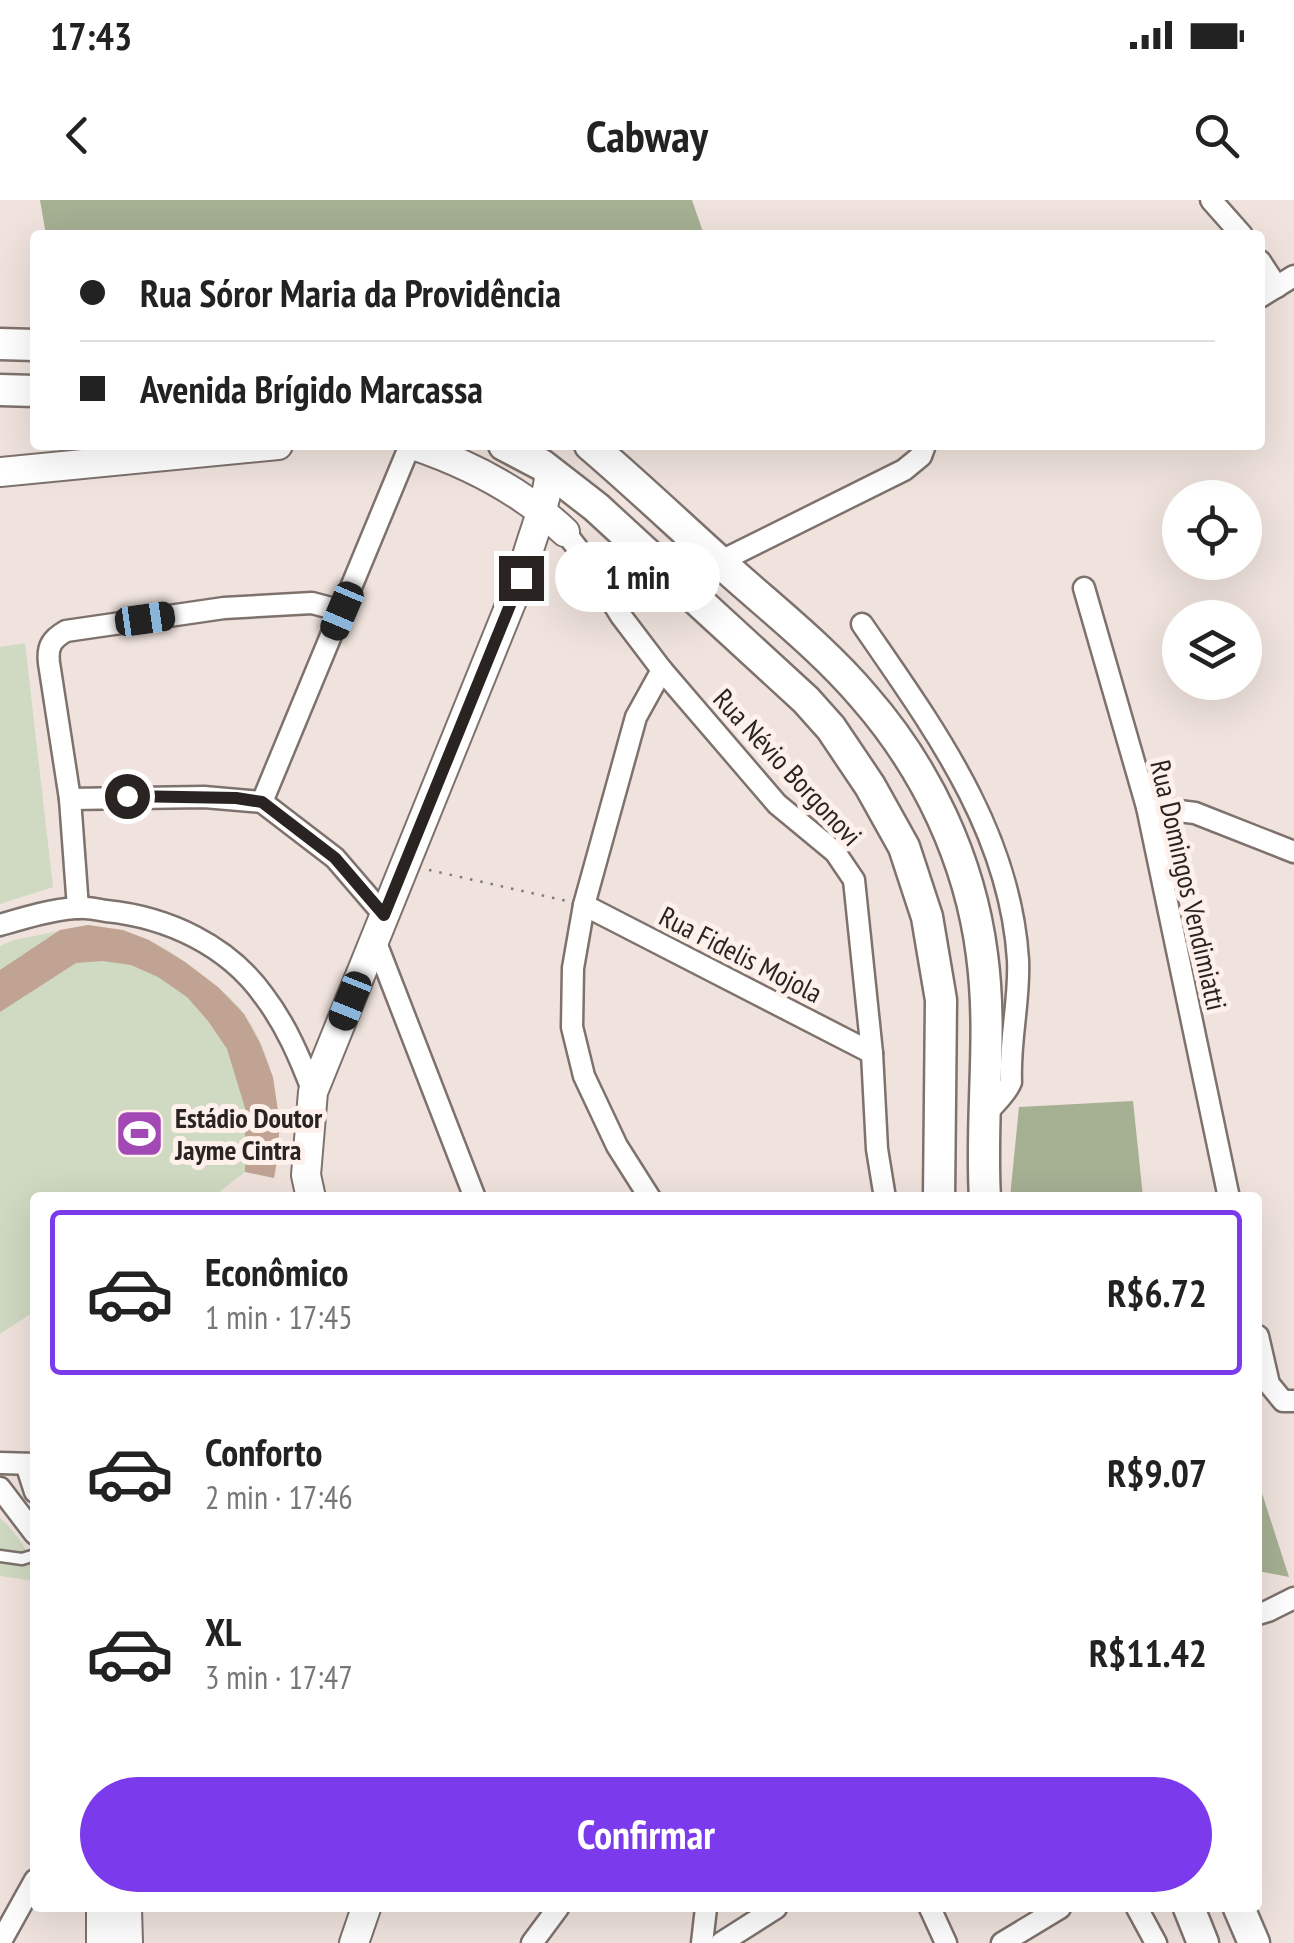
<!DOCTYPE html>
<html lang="pt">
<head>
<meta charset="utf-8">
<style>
  :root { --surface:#fff; --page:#f6f6f6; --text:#222; --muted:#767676; --line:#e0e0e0; --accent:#7c3aed }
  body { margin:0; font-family:"PT Sans Narrow",sans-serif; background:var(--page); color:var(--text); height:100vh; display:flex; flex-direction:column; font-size:38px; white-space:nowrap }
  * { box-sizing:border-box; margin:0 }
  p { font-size:32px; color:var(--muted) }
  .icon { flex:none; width:55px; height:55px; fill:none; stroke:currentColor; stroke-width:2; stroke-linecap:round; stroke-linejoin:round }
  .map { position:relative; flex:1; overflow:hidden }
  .side { position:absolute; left:30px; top:992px; width:1232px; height:720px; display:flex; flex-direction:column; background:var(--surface); border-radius:10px; box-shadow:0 10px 40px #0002 }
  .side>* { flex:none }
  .guide { position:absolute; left:30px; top:30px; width:1235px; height:220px; border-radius:10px; box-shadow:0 10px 40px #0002; display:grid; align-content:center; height:220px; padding:0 50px; background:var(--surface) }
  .tools { position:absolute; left:1162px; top:280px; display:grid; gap:20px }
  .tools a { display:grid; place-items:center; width:100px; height:100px; border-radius:50%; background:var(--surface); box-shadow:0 10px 40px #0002; font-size:50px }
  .end { position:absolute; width:45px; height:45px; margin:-22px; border:12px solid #292422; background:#fff; box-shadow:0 0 0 5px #fff }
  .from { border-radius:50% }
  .bubble { position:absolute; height:70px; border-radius:35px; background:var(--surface); box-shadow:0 10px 40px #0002; font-size:32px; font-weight:800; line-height:70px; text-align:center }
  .car { position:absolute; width:30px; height:60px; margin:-30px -15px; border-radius:12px; box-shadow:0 0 8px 2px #0007; background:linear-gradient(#222 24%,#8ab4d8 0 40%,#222 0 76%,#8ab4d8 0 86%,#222 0) }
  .guide b { display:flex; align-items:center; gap:35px; height:95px; font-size:38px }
  .guide b+b { border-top:2px solid var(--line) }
  .guide i { width:25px; height:25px; background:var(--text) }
  ul { padding:18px 0 0; list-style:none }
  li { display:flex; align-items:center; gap:30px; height:165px; margin:0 20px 15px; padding:0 30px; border:5px solid transparent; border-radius:10px }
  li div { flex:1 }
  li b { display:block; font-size:38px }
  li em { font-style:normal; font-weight:800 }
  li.active { border-color:var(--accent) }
  li>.icon { width:90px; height:90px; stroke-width:1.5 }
  .primary-button { display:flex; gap:20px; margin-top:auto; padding:20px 50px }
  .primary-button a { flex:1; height:115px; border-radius:60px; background:var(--accent); color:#fff; font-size:40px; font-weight:800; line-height:115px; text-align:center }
  .status { display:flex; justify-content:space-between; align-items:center; height:70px; padding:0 50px; background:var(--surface); direction:ltr }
  .status svg { height:28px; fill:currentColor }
  header { display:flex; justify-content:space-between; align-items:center; height:130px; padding:0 50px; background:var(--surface); font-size:45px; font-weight:800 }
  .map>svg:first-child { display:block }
  .green { fill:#d0d9c1 }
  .forest { fill:#a6b093 }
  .building { fill:#c1a394 }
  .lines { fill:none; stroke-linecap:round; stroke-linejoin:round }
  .lane-casing { stroke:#7e726d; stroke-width:15 }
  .street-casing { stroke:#7e726d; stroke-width:25 }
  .secondary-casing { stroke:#7e726d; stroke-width:32 }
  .primary-casing { stroke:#7e726d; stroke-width:35 }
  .path { stroke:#837a76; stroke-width:2.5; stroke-dasharray:2.5 8; stroke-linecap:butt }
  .lane { stroke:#fff; stroke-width:10 }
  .street { stroke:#fff; stroke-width:20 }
  .secondary { stroke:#fff; stroke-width:28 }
  .primary { stroke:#fff; stroke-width:30 }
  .route { stroke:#292422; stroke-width:12 }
  .labels { text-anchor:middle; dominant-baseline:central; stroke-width:10; stroke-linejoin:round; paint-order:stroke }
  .street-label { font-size:28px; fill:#292422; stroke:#fef0ea }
  .poi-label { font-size:28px; font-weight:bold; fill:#292422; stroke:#fef0ea; text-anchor:start }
</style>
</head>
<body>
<div class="status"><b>17:43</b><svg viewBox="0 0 49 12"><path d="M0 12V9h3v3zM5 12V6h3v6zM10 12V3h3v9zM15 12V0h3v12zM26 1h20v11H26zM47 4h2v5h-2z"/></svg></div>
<header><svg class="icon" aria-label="back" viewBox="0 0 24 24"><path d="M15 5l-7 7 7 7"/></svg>Cabway<svg class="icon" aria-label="search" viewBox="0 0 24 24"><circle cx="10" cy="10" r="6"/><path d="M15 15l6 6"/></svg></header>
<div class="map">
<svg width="1294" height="1743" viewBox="0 0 1294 1743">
  <rect width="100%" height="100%" fill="#f0e3dd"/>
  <g class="green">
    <path d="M25,443L53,687L0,704V447Z"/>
    <path d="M88,725C136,731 162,743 200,773C215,785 234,799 245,815C278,863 284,923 274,978L245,972L213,997L35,998V1111L0,1134V746L14,740Z"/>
    <path d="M0,1318C17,1333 35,1358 35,1381L0,1376Z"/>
  </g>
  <g class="forest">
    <path d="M40,0H692L704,35H46Z"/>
    <path d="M1133,901L1143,997H1010L1019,907Z"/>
    <path d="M1258,1284L1260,1287L1289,1377L1258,1371Z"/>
  </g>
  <path class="building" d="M88,725L123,730L149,740L185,762L218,787L244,814L260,843L273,877L279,918V949L274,978L245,972V908L227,849L208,821L187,797L158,777L131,765L102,761L76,763L0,812V770L60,730Z"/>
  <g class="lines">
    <defs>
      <path id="lane" d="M0,1356L22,1359L35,1355"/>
      <g id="street">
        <path d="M1211,0L1242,35"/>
        <path d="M1260,61L1277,87"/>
        <path d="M1260,97L1294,76"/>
        <path d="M565,332L585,358L621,416L662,470L777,604L835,652L854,680L872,853L877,949L885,998"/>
        <path d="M719,362L904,270L921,256L925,245"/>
        <path d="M1084,388L1147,607L1229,998"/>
        <path d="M862,424C932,526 1010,630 1018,760C1020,800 1009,841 1011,882C1006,895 993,904 985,916"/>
        <path d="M70,599L204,597L262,602L335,658L384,715"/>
        <path d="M262,602L410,245"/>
        <path d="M1147,607L1195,613L1294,652"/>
        <path d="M584,705L872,853"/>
        <path d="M78,708L70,599L49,463C47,446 52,439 66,431L224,408L312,403L342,411"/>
        <path d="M0,725C24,718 50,710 75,708C85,707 96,709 106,711C167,717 228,745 264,796C286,825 300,858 313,892"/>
        <path d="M375,740L475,998"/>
        <path d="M650,998L617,946L584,876L572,827L573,768L584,705L636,517L662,470"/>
        <path d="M1258,1136L1269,1184L1283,1201H1294"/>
        <path d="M0,1263L35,1264"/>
        <path d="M26,1264L35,1292"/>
        <path d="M0,1288L35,1334"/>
        <path d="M1258,1414L1268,1411L1294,1398"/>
        <path d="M930,1708L946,1743"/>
        <path d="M1137,1708L1156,1743"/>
        <path d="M0,1743L35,1680"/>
        <path d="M532,1743L558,1708"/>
        <path d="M702,1743L706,1708"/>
        <path d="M721,1743L776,1708"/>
        <path d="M1002,1743L1060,1708"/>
      </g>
      <g id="secondary">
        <path d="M413,245C469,264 522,291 565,332"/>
        <path d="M0,272L278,245"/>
        <path d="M311,998L306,975L313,892L521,378C529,342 546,308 550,272"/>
        <path d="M101,1708V1743"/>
        <path d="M127,1708L128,1743"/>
        <path d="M354,1743L366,1708"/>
      </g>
      <g id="primary">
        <path d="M0,144L35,145"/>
        <path d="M0,190L35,191"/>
        <path d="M504,245L542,265L596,307L806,500L831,528L870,586L904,647L927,717L941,800L939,998"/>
        <path d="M590,245C638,286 684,330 731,372C776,412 825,451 864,497C927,569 970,660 982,755C993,836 980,916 985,998"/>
        <path d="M1189,1708L1203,1743"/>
        <path d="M1239,1708L1254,1743"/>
      </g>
    </defs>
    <use href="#lane" class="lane-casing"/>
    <use href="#street" class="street-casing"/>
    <use href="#secondary" class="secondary-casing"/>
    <use href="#primary" class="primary-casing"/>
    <path class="path" d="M429,670L567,701"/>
    <use href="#lane" class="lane"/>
    <use href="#street" class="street"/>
    <use href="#secondary" class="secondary"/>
    <use href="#primary" class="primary"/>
  </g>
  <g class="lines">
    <path class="route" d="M127,596L236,598L262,602L335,658L384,715L521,378"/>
  </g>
  <defs>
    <symbol id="stadium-square" viewBox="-11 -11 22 22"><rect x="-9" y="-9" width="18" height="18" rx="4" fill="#a349b5" stroke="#fef0ea"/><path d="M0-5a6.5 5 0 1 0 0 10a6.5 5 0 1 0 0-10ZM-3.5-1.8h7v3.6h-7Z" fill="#fff"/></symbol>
  </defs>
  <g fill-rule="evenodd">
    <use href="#stadium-square" x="112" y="906" width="55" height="55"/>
  </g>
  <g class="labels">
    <g class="street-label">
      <text transform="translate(788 567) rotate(47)">Rua Névio Borgonovi</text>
      <text transform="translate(1189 685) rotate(77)">Rua Domingos Vendimiatti</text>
      <text transform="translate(741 754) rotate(27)">Rua Fidelis Mojola</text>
    </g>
    <g class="poi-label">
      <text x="175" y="917">Estádio Doutor<tspan x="175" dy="32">Jayme Cintra</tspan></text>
    </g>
  </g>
</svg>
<div class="tools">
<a><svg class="icon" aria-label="locate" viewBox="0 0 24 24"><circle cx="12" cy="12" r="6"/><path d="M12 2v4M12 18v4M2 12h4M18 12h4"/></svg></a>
<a><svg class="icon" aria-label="layers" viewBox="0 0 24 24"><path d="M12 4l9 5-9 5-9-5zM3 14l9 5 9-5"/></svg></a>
</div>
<i class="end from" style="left:127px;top:596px"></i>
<i class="end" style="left:521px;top:378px"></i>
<div class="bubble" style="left:555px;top:342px;width:165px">1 min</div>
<i class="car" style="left:342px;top:411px;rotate:203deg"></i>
<i class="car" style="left:145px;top:419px;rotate:82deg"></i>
<i class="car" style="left:350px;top:801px;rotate:202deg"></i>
<div class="guide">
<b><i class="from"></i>Rua Sóror Maria da Providência</b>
<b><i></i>Avenida Brígido Marcassa</b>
</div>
<section class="side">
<ul>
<li class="active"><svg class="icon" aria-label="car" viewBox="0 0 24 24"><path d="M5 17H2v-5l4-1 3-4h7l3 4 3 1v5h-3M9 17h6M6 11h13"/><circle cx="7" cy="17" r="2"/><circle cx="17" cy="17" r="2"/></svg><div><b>Econômico</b><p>1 min · 17:45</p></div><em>R$6.72</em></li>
<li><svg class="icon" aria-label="car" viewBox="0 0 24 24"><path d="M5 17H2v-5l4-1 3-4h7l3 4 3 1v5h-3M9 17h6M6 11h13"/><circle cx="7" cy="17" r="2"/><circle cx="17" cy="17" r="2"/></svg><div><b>Conforto</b><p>2 min · 17:46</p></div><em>R$9.07</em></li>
<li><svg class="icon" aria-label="car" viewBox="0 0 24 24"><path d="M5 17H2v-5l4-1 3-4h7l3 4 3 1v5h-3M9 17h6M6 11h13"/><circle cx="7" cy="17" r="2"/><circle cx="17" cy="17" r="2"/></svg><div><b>XL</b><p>3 min · 17:47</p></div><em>R$11.42</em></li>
</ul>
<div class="primary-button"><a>Confirmar</a></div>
</section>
</div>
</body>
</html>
